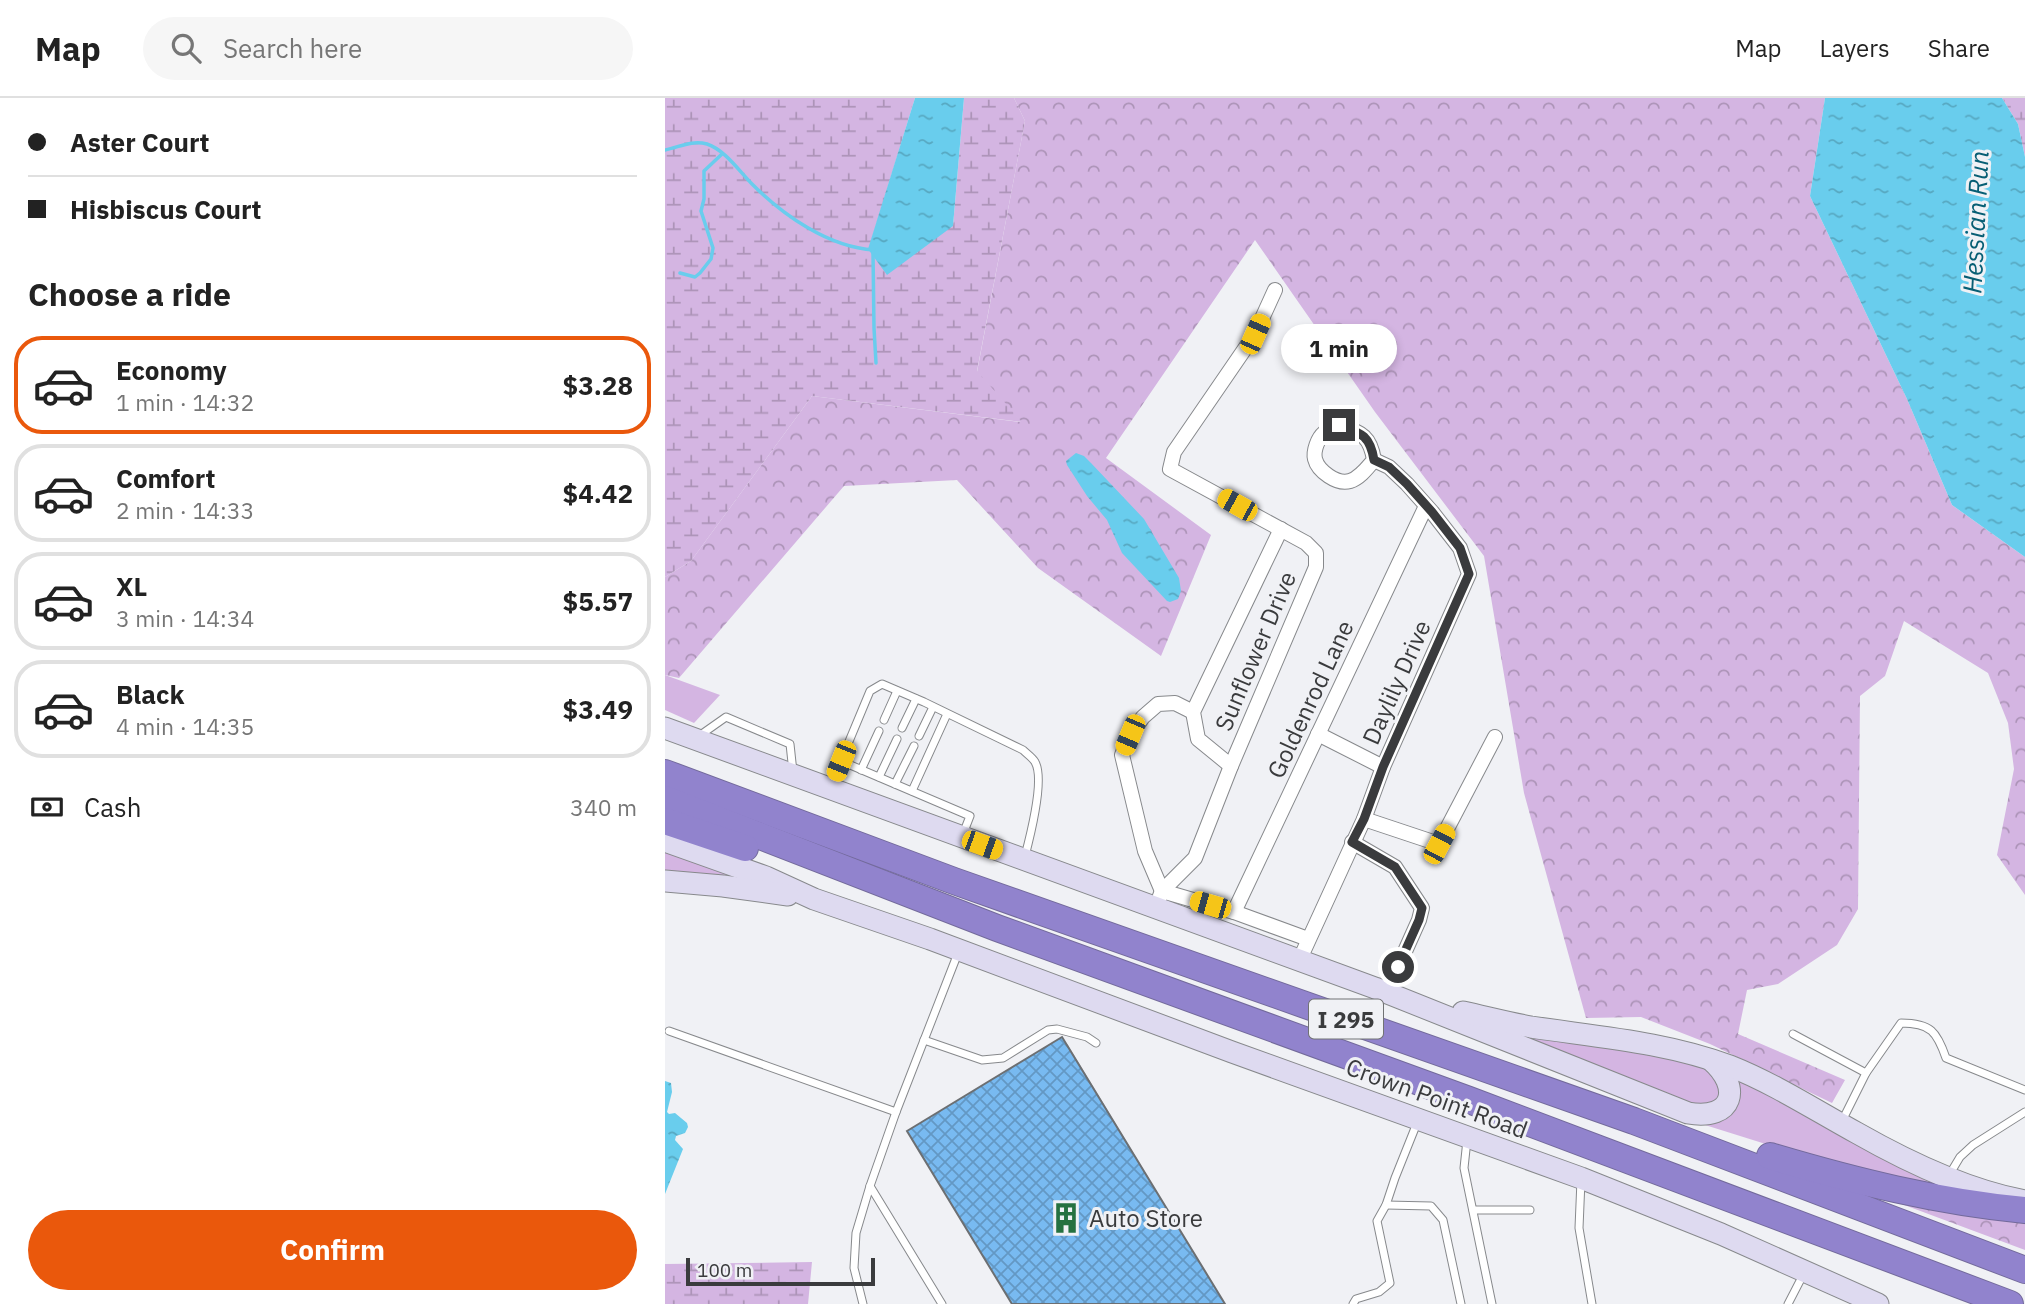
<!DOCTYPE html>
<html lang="en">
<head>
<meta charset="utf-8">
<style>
  :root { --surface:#fff; --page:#f6f6f6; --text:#222; --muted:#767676; --line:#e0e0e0; --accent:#ea580c }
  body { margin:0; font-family:"IBM Plex Sans",sans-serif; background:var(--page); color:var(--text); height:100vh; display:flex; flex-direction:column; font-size:26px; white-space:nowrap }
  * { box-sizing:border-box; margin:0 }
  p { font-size:23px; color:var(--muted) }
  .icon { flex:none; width:38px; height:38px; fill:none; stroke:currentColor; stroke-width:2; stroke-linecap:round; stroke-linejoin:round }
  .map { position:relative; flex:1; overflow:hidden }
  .side { display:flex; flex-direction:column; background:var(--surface); width:665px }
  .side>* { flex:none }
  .hud { display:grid; align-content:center; height:154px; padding:0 28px; background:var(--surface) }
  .scale { position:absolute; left:21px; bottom:18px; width:189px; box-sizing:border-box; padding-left:7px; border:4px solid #3a3b3d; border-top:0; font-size:19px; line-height:24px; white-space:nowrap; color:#3a3b3d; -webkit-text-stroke:5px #f0f1f5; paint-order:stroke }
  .end { position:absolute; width:32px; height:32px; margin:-16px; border:9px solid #3a3b3d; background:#fff; box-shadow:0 0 0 4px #fff }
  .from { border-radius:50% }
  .bubble { position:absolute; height:49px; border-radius:24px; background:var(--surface); box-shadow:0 4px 10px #0003; font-size:23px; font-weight:700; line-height:49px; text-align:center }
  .car { position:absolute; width:21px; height:42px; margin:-21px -10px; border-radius:9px; box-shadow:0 0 5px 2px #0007; background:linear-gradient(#f5c518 24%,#345 0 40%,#f5c518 0 76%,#345 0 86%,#f5c518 0) }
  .hud b { display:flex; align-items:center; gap:24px; height:66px; font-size:26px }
  .hud b+b { border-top:2px solid var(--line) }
  .hud i { width:18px; height:18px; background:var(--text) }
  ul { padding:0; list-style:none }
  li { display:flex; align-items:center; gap:21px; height:98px; margin:0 14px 10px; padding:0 14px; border:4px solid var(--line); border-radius:28px }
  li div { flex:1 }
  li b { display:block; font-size:26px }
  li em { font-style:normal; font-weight:700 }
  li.active { border-color:var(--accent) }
  li>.icon { width:63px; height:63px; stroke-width:1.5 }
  h2 { padding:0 28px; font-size:32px; line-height:84px }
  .pay { display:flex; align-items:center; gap:18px; height:77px; padding:0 28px; font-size:26px }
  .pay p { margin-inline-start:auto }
  .action { display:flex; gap:14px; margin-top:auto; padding:14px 28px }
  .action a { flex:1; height:80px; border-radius:42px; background:var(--accent); color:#fff; font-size:28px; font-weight:700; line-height:80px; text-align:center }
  header { display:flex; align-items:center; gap:42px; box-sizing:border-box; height:98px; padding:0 35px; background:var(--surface); border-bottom:2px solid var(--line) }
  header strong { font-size:33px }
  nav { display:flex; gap:38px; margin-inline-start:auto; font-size:24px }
  .search { width:490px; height:63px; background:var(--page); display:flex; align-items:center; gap:18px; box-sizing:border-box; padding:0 24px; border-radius:38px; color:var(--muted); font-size:26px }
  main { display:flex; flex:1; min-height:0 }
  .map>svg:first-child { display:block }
  .green { fill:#d4b5e2 }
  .forest { fill:url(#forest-crowns) }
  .wetland { fill:url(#wetland-marsh) }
  .water { fill:url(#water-ripples) }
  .shadow { fill:#0003 }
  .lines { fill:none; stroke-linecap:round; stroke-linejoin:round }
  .stream { stroke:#69cded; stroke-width:3.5 }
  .building { fill:url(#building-cross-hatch); stroke:#6c6f72; stroke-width:2 }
  .service-casing { stroke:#87898c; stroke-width:9 }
  .minor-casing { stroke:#87898c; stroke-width:16 }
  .secondary-casing { stroke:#87898c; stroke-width:23 }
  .motorway-casing { stroke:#736a9b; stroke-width:28 }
  .service { stroke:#fff; stroke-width:7 }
  .minor { stroke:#fff; stroke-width:14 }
  .secondary { stroke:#dedaf0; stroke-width:21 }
  .motorway { stroke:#9183cd; stroke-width:26 }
  .route { stroke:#3a3b3d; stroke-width:9 }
  .labels { text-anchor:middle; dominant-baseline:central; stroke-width:6; stroke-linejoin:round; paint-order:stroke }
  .shield { fill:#f0f1f5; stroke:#717274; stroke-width:2 }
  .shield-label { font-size:23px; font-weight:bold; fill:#3a3b3d }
  .street-label { font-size:24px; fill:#3a3b3d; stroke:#f0f1f5 }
  .poi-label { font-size:24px; fill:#3a3b3d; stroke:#f0f1f5; text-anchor:start }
  .water-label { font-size:26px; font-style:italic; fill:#075e74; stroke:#f0f1f5 }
</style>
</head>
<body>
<header>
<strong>Map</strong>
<div class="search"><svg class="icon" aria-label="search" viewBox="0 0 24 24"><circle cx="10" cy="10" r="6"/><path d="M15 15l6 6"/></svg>Search here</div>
<nav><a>Map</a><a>Layers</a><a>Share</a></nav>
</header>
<main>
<section class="side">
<div class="hud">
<b><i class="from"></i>Aster Court</b>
<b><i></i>Hisbiscus Court</b>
</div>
<h2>Choose a ride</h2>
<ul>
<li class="active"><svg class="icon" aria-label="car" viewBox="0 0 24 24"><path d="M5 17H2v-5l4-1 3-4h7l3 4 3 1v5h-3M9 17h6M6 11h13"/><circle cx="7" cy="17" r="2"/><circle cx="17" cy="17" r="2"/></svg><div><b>Economy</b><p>1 min · 14:32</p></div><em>$3.28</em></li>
<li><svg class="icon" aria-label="car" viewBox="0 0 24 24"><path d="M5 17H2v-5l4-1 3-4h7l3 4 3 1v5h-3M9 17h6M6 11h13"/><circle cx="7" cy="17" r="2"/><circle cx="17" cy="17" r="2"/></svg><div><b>Comfort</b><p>2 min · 14:33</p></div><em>$4.42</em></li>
<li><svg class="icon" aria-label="car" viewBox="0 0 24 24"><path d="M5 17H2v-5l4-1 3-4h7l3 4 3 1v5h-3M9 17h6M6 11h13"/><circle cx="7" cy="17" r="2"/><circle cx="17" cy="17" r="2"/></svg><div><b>XL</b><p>3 min · 14:34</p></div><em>$5.57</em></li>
<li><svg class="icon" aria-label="car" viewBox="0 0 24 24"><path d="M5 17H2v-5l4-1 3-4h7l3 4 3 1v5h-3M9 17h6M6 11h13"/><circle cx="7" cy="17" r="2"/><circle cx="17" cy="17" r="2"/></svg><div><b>Black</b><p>4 min · 14:35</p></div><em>$3.49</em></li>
</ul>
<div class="pay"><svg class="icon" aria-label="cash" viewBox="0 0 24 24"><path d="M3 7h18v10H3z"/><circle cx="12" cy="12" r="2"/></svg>Cash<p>340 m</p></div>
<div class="action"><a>Confirm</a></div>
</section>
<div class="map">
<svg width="1360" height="1206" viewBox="0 0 1360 1206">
  <defs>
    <pattern id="forest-crowns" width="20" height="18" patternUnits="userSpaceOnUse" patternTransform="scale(1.75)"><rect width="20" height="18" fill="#d4b5e2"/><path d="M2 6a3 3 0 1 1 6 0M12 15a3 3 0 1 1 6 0" fill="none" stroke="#ad94b8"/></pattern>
    <pattern id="wetland-marsh" width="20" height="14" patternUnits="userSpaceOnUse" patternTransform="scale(1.75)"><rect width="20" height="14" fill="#d4b5e2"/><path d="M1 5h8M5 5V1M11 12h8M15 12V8" fill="none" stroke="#ad94b8"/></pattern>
    <pattern id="water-ripples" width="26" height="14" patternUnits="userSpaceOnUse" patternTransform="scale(1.75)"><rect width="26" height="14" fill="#69cded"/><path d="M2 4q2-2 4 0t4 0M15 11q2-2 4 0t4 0" fill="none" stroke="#57a8c1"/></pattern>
    <pattern id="building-cross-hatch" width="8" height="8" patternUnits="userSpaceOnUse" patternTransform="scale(1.75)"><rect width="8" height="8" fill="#78baf1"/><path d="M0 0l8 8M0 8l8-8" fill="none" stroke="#6398c4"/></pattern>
  </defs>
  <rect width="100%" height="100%" fill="#f0f1f5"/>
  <g class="green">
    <path d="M0,577L55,597L29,625L0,612Z"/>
    <path d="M0,751L88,783L0,775Z"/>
    <path d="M842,937L934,943L1045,970L1056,981L1055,1000L1044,1010L1019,1006Z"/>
    <path d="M1072,976L1320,1097L1206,1079L1040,1027L1063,1018Z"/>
  </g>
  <g class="forest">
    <path d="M349,0H1160L1145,98L1242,301L1287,407L1360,459V797L1332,757L1349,671L1343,625L1323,575L1239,523L1220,578L1195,598L1193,811L1172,847L1113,886L1082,892L1073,936L1180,982L1167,1005L1045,946L976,919L921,920L859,695L819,458L710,314L590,142L441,360L546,437L496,558L373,470L292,382L179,388L14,580L0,577V479L26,463L147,298L356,324L312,274L360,23Z"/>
    <path d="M1199,1092L1360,1122V1152Z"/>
  </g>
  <g class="wetland">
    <path d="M0,0H250L204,150L288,128L299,0H349L360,23L312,273L357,324L147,298L26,463L0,479Z"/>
    <path d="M1337,0H1360V59L1353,26Z"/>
    <path d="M147,1164L143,1206H0V1166Z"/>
  </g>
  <g class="water">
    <path d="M250,0H299L288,128L222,177L203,151Z"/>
    <path d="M1160,0H1337L1353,26L1360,59V459L1287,407L1242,301L1145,98Z"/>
    <path d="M411,355L419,358L426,365L479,421L514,480L516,493L513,501L505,504L502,503L457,455L442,422L422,398L402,367L401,363Z"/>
    <path d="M0,983L6,985L7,994L2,1014L4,1016L10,1015L22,1025L23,1029L20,1035L11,1038L10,1042L18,1051L0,1096Z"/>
  </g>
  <path class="shadow" d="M397,941L403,947L560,1206H349Z"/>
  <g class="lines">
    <g class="stream">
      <path d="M0,52C15,49 26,42 42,46C60,52 74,73 87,86C118,117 163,149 209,152"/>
      <path d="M208,154L209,230L211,265"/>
      <path d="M15,175L30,179L35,175L46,161L48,150L36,113L39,101V73L57,56"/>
    </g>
  </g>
  <path class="building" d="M397,939L560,1206H347L242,1033Z"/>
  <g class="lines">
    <defs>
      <g id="service">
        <path d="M219,622L232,593"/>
        <path d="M237,630L251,601"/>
        <path d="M34,638L61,619L125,646L128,674"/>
        <path d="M254,638L268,609"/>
        <path d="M176,663L305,718L298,736"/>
        <path d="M196,672L214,633"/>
        <path d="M214,679L232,641"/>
        <path d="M230,686L249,648"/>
        <path d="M165,689L205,593L217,586L259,604L358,652C362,656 368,660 370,664C380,681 365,739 360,758"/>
        <path d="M247,693L282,616"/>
        <path d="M4,933L231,1014"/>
        <path d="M1128,936L1201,975"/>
        <path d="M259,942L317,962L338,960L383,932L392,931L422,939L431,945"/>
        <path d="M1176,1025L1201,975L1236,925C1266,925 1272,934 1281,960L1360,992"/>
        <path d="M802,1042L799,1070L827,1206"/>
        <path d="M1283,1079L1295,1059L1308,1047L1360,1014"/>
        <path d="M916,1082L914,1130L927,1206"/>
        <path d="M205,1088L277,1206"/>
        <path d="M721,1107L766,1108L778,1122L796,1206"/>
        <path d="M808,1112H865"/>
        <path d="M198,1206L189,1170L191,1135L205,1088L231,1014L293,855"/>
        <path d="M688,1206L691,1201L714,1194L725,1185L712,1123L721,1107L730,1080L752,1025"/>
        <path d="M1123,1206L1138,1177"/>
      </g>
      <g id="minor">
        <path d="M674,327C696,335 705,337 709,362C703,369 695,380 685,383C672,387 653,373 650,361C648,353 653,340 659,335C663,332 669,330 674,327Z"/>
        <path d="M528,614L510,605L493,606L478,619L465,637L457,657L480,753L497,793L569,814L643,841"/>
        <path d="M653,636L718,669"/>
        <path d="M566,668L533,641L528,614L616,431"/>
        <path d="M699,721L774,746L830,639"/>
        <path d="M687,744L730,769L757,810L754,822L733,869"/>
        <path d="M490,811L497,793L530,760L566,668L651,469V455L641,445L505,371L509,354L590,236L610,192"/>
        <path d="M569,814L761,408"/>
        <path d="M634,863L699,721L718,669L804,476L795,450L767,414L742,386L724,369L709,362"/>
      </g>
      <g id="secondary">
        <path d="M0,630L710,890L1023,1015C1069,1023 1077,989 1046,962"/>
        <path d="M0,743L101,779L149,801L265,841L567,954L916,1080L1056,1136L1213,1206"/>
        <path d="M0,783L58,788L123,797"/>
        <path d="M798,914C821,919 844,925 866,929C933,939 1001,944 1065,968C1110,986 1150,1012 1192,1035C1243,1064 1301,1092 1360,1103"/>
      </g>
      <g id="motorway">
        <path d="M0,675L289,783L969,1023L1360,1172"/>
        <path d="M0,701L332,830L804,1002L1345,1206"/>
        <path d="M0,723L80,750"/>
        <path d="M1105,1058C1189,1083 1273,1104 1360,1112"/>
      </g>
    </defs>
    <use href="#service" class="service-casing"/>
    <use href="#minor" class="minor-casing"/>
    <use href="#secondary" class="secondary-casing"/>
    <use href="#motorway" class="motorway-casing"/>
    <use href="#service" class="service"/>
    <use href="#minor" class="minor"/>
    <use href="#secondary" class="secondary"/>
    <use href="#motorway" class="motorway"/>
  </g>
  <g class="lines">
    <path class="route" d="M674,327C696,335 705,337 709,362L724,369L742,386L767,414L795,450L804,476L718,669L699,721L687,744L730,769L757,810L754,822L733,869"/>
  </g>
  <defs>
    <symbol id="building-bare" viewBox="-9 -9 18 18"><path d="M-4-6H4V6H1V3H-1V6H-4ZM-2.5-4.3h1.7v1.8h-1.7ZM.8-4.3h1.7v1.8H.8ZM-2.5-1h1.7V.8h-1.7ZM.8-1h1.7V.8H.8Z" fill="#257140" stroke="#f0f1f5" stroke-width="2.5" paint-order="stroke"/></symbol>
  </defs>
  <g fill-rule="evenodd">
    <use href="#building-bare" x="379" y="1098" width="44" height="44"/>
  </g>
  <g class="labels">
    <rect class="shield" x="644" y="901.5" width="74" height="39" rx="5"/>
    <g class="shield-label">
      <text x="681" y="921">I 295</text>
    </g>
    <g class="street-label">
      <text transform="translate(590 553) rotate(-67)">Sunflower Drive</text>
      <text transform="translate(731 584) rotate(-66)">Daylily Drive</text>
      <text transform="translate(645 601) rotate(-65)">Goldenrod Lane</text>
      <text transform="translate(772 1000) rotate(20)">Crown Point Road</text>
    </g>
    <g class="poi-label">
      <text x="424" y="1120">Auto Store</text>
    </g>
    <g class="water-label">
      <text transform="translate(1310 124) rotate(-87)">Hessian Run</text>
    </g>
  </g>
</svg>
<div class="scale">100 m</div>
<i class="end from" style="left:733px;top:869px"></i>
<i class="end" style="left:674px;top:327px"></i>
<div class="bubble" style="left:616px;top:226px;width:116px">1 min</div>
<i class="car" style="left:590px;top:236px;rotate:24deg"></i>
<i class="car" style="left:572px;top:407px;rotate:299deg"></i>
<i class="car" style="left:465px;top:637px;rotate:203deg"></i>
<i class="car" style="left:176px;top:663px;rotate:202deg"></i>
<i class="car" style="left:774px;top:746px;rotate:28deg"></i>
<i class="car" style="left:317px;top:747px;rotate:110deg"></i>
<i class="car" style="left:545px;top:807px;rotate:286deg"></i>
</div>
</main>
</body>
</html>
